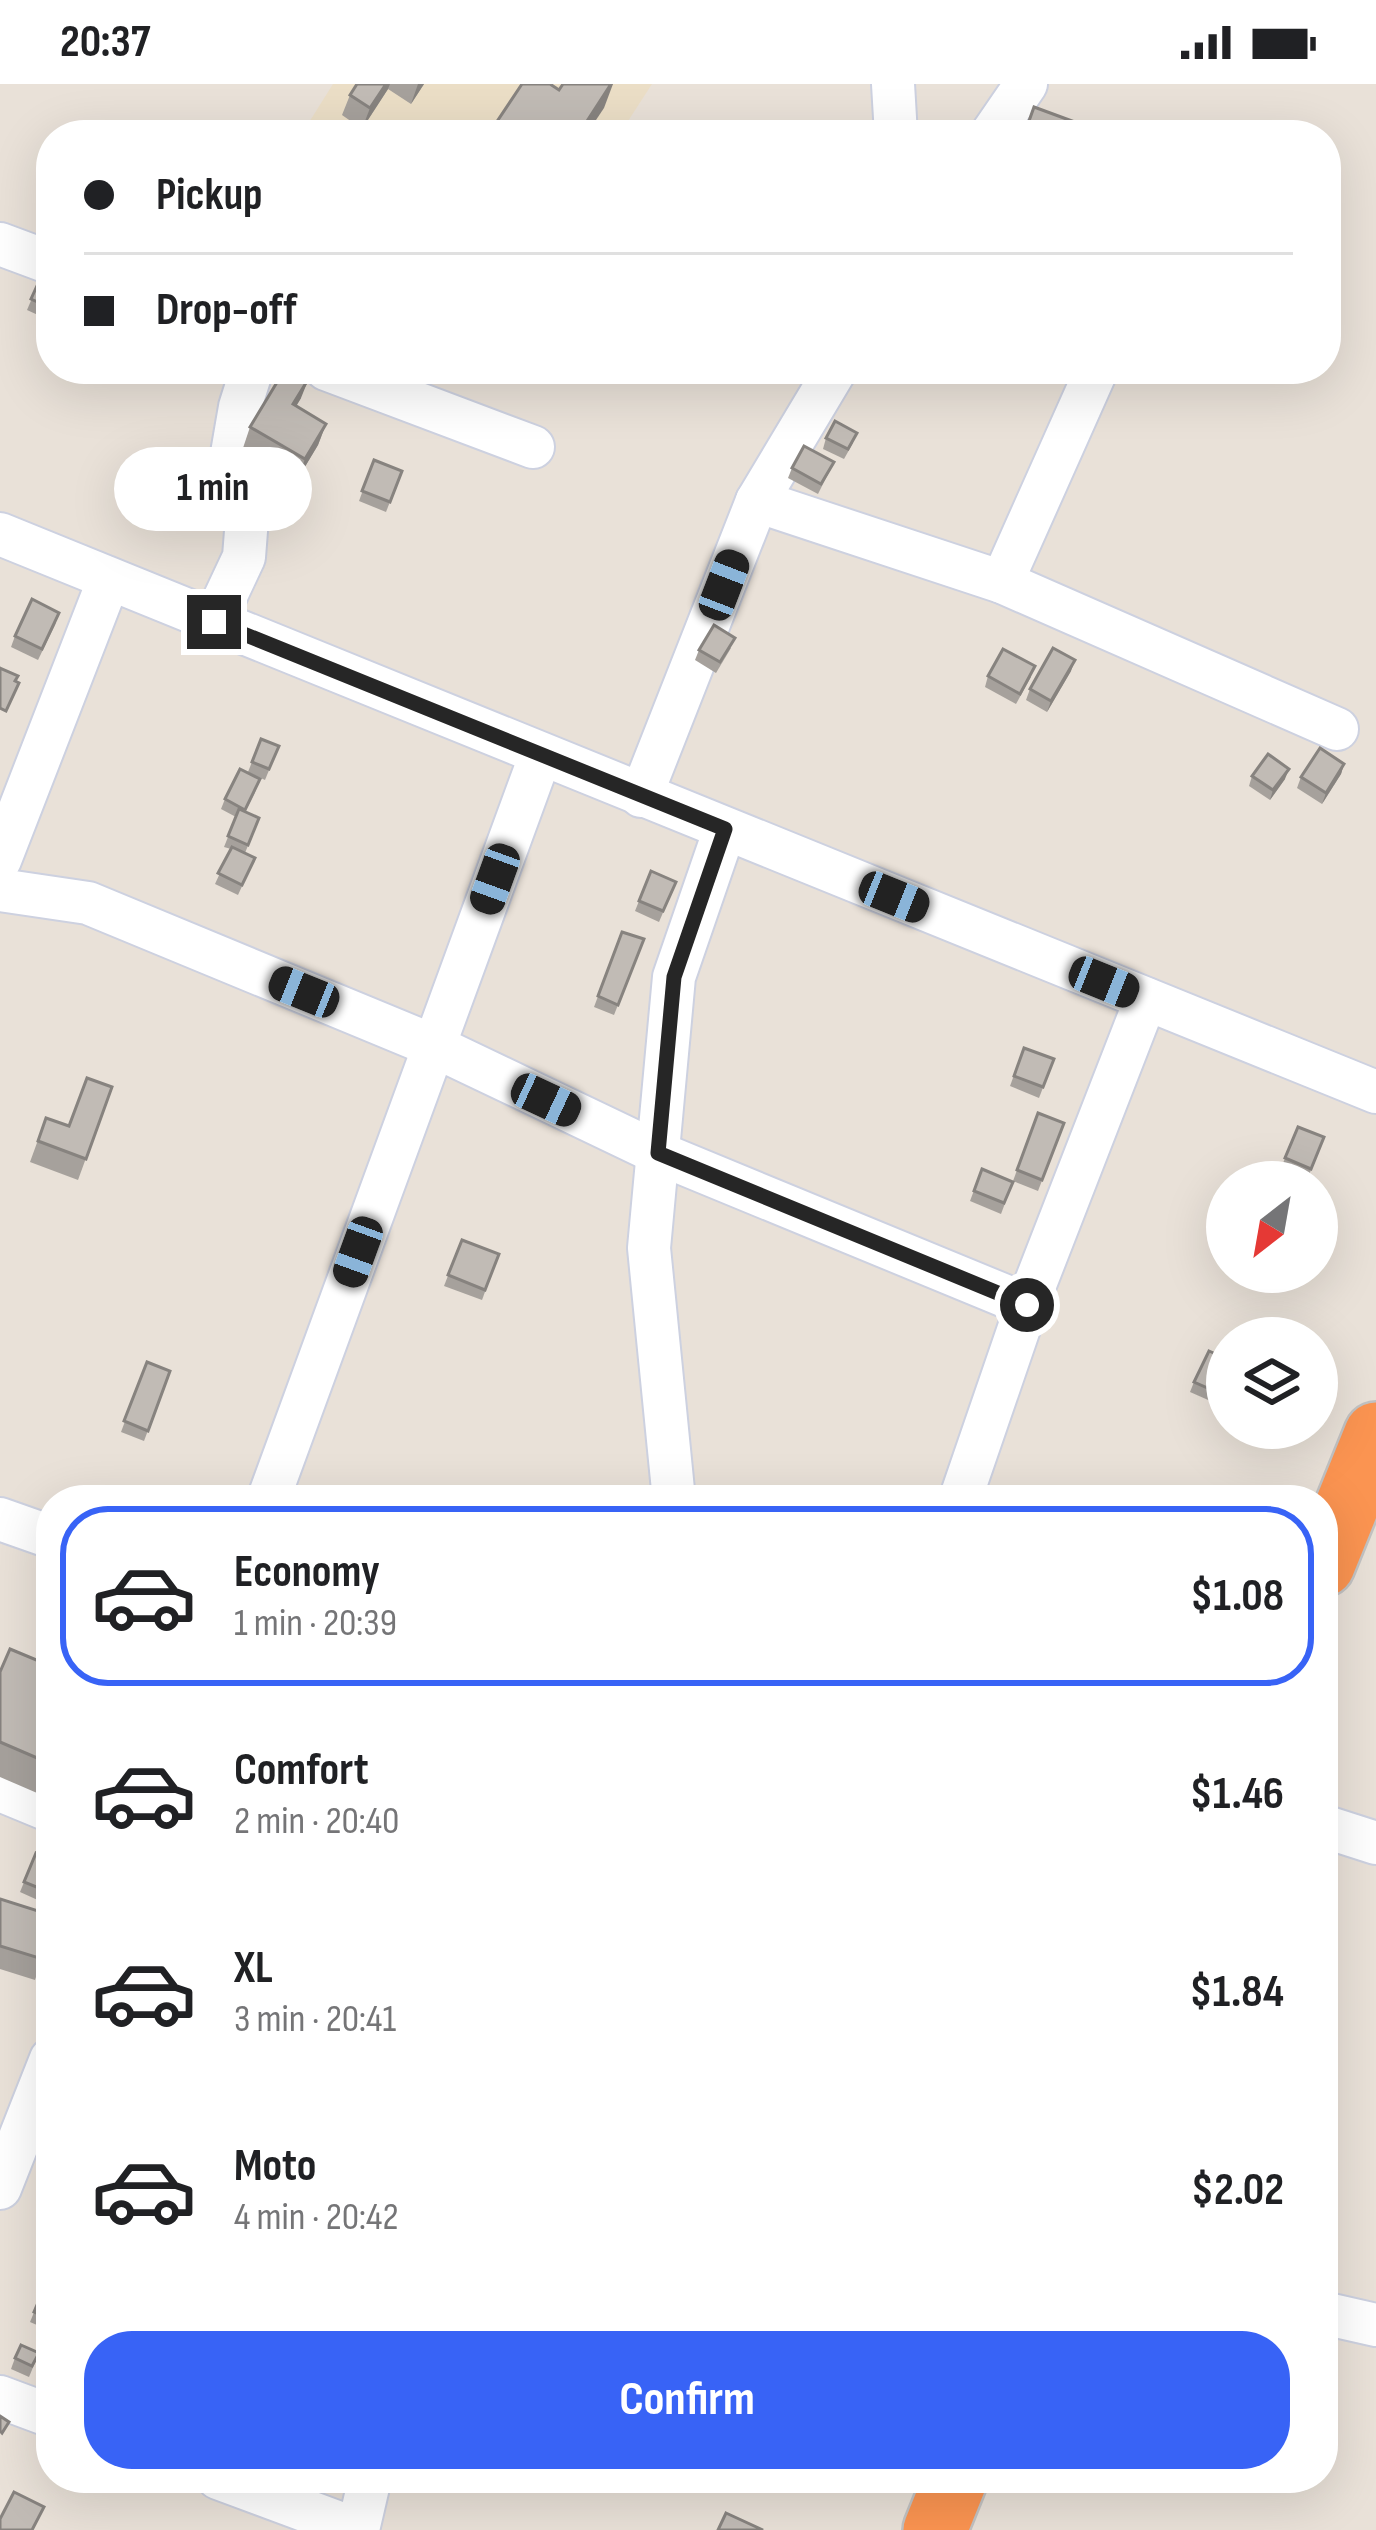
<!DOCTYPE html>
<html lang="en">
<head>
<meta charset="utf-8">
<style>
  :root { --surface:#fff; --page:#f6f6f6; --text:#202124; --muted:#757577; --line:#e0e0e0; --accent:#3863f6 }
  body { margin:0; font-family:"Sofia Sans Condensed",sans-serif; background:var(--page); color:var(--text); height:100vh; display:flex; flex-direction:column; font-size:45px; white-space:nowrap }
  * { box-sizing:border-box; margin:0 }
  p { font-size:39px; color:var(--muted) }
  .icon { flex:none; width:66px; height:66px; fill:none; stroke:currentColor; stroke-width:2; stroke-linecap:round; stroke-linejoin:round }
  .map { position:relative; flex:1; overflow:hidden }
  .sheet { position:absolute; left:36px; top:1401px; width:1302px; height:1008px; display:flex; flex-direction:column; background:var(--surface); border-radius:48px; box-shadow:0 12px 48px #0002 }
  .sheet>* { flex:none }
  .banner { position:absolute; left:36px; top:36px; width:1305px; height:264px; border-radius:48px; box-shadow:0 12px 48px #0002; display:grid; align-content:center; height:264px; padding:0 48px; background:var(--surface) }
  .needle { width:78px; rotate:211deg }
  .controls { position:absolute; left:1206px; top:1077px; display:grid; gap:24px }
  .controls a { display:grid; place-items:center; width:132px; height:132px; border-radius:50%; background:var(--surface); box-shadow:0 12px 48px #0002; font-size:60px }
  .end { position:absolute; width:54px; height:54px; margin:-27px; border:15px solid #262626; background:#fff; box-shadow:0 0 0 6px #fff }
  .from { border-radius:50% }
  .bubble { position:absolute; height:84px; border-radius:42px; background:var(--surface); box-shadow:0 12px 48px #0002; font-size:39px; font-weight:700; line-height:84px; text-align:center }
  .car { position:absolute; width:36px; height:72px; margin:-36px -18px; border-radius:15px; box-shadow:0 0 9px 3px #0007; background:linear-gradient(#222 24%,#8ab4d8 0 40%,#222 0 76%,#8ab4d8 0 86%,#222 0) }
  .banner b { display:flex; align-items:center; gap:42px; height:114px; font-size:45px }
  .banner b+b { border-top:3px solid var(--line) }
  .banner i { width:30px; height:30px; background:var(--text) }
  ul { padding:21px 0 0; list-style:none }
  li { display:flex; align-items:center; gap:36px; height:180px; margin:0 24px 18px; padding:0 24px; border:6px solid transparent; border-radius:48px }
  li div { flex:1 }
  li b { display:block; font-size:45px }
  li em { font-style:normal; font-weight:700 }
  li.selected { border-color:var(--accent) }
  li>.icon { width:108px; height:108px; stroke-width:1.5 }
  .action { display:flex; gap:24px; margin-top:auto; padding:24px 48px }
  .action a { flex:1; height:138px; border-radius:48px; background:var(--accent); color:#fff; font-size:48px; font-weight:700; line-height:138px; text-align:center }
  .status { display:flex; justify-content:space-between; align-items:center; height:84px; padding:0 60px; background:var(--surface); direction:ltr }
  .status svg { height:33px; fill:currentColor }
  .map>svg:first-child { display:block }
  .education { fill:#ebdec6 }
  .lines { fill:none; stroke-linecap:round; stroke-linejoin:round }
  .minor-casing { stroke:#cdd1e0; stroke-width:46 }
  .highway-casing { stroke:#c2c2c2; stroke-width:68 }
  .minor { stroke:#fff; stroke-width:42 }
  .highway { stroke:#fb9451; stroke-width:63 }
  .wall { fill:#a6a19c }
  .shaded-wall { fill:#87837f }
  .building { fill:#c1bbb5; stroke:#87837f; stroke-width:3 }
  .route { stroke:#262626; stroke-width:15 }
</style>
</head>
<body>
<div class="status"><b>20:37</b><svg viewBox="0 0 49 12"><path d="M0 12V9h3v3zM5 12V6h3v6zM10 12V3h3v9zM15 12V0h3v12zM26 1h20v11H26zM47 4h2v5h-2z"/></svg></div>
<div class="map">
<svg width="1376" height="2446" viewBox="0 0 1376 2446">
  <rect width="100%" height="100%" fill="#e9e1d8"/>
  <path class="education" d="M333,0H652L619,51H301Z"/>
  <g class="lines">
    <defs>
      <g id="minor">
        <path d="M893,0L896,51"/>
        <path d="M991,51L1026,0"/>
        <path d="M0,160L51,179"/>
        <path d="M326,285L533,363"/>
        <path d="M757,417L1002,498L1337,645"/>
        <path d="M0,450L1376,1008"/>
        <path d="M1002,498L1097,285"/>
        <path d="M214,537L244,473L247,434L230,381L240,323L252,285"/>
        <path d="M641,712L757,417L836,285"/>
        <path d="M0,776L109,495"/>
        <path d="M0,806L88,819L434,962L658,1069L1027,1221"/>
        <path d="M268,1416L541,670"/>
        <path d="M674,1416L649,1164L674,893L725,745"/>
        <path d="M960,1416L1027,1221L1146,915"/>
        <path d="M0,1435L51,1453"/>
        <path d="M0,1706L51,1727"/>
        <path d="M1323,1742L1376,1759"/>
        <path d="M0,2104L51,1975"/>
        <path d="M1323,2229L1376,2241"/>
        <path d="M0,2313L51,2332"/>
        <path d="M218,2394L358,2446"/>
        <path d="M358,2446L370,2394"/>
      </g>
      <g id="highway">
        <path d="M1323,1481L1376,1350"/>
        <path d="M935,2446L956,2394"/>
      </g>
    </defs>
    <use href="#minor" class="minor-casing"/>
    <use href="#highway" class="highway-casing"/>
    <use href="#minor" class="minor"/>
    <use href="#highway" class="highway"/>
  </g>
  <g class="wall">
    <path d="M357,0H424L411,20L388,5L362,45L342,31L350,11Z"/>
    <path d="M42,191L51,195V237L27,226Z"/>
    <path d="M300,288L301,314L296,322L326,340L318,361L297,396L243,364L250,343Z"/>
    <path d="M826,354L853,359L844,375L823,365Z"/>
    <path d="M374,376L402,387L386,428L359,417Z"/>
    <path d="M834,378L818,410L788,394L792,384Z"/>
    <path d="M56,539L38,576L11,563L15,552Z"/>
    <path d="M731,564L716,589L695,576L699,566Z"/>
    <path d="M1071,587L1047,628L1026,616L1030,605Z"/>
    <path d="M988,592L1031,593L1016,620L985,603Z"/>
    <path d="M261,655L279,662L265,696L248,688Z"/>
    <path d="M1344,680L1341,690L1322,720L1297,704L1301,693Z"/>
    <path d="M1252,692L1285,695L1270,716L1249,702Z"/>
    <path d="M256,706L245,728L259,734L245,769L255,774L238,811L215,800L231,765L224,763L236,733L221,725L225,715Z"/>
    <path d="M651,787L676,798L659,838L635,827Z"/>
    <path d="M622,848L644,855L614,931L594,923Z"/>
    <path d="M1024,964L1054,975L1039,1014L1010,1002Z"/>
    <path d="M112,1003L78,1096L30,1078L46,1034L69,1042Z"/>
    <path d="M1038,1029L1064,1039L1038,1107L1013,1097Z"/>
    <path d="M1298,1043L1324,1053L1307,1096L1281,1084Z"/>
    <path d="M982,1085L1013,1098L1001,1130L970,1117Z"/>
    <path d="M462,1156L499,1170L482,1216L444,1202Z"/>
    <path d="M1227,1275V1294L1215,1319L1190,1308L1194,1298Z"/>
    <path d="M147,1278L170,1287L144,1357L121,1348Z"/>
    <path d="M51,1582V1715L0,1693V1588Z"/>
    <path d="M36,1769L51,1775V1822L20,1808Z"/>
    <path d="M0,1815L42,1875L35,1896L0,1885Z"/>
    <path d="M40,2214L51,2233L46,2245L30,2238Z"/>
    <path d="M39,2269L29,2293L11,2285L15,2274Z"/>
  </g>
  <g class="shaded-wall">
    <path d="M386,0H390L388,5L362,45L370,24Z"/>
    <path d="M418,0H424L411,20Z"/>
    <path d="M611,0H613L604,24L586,51H578Z"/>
    <path d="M309,294L301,314L285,341L293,320Z"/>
    <path d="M326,340L318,361L297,396L305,375Z"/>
    <path d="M1075,576L1071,587L1047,628L1051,617Z"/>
    <path d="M1344,680L1341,690L1322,720L1326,709Z"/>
    <path d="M1289,685L1285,695L1270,716L1273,706Z"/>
  </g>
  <g class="building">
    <path d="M357,0H386L370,24L350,11Z"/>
    <path d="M522,0H550L559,6L563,0H611L578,51H488Z"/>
    <path d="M1034,23L1110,51H1024Z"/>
    <path d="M42,191L51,195V224L31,215Z"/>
    <path d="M285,285H299L298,287L309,294L293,320L326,340L305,375L250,343Z"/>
    <path d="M835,337L857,349L848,365L826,354Z"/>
    <path d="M804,362L834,378L821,400L792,384Z"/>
    <path d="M374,376L402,387L390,418L362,407Z"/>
    <path d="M32,515L59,529L42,565L15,552Z"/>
    <path d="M714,541L735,554L720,578L699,566Z"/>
    <path d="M1053,564L1075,576L1051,617L1030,605Z"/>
    <path d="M1003,565L1035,582L1020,610L988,592Z"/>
    <path d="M0,584L18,592L15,597L19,599L6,627L0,624Z"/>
    <path d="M261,655L279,662L269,685L252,678Z"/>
    <path d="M1320,664L1344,680L1326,709L1301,693Z"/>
    <path d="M1268,670L1289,685L1273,706L1252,692Z"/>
    <path d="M240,685L260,695L245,726L225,715Z"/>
    <path d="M239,725L259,734L248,761L228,752Z"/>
    <path d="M232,763L255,774L242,801L218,789Z"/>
    <path d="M651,787L676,798L663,827L639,817Z"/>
    <path d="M622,848L644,855L618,921L598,912Z"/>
    <path d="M1024,964L1054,975L1043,1003L1014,992Z"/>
    <path d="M87,994L112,1003L86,1075L38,1057L46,1034L69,1042Z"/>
    <path d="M1038,1029L1064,1039L1042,1096L1017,1086Z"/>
    <path d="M1298,1043L1324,1053L1311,1085L1285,1074Z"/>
    <path d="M982,1085L1013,1098L1004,1119L974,1107Z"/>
    <path d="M462,1156L499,1170L485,1206L448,1191Z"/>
    <path d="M1209,1267L1227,1275V1291L1219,1309L1194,1298Z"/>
    <path d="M147,1278L170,1287L148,1347L124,1337Z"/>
    <path d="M507,1407L522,1416H502Z"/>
    <path d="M10,1565L51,1582V1680L0,1658V1588Z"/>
    <path d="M36,1769L51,1775V1809L24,1798Z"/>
    <path d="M0,1815L51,1831V1847L42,1875L0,1862Z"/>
    <path d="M40,2214L51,2219L50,2235L34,2228Z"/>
    <path d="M21,2261L39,2269L32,2282L15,2274Z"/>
    <path d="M0,2332L9,2338L2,2349L0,2347Z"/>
    <path d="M14,2408L44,2423L32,2446H0V2435Z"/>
    <path d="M726,2429L763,2446H718Z"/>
  </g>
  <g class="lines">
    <path class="route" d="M214,538L725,745L674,893L658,1069L1027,1221"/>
  </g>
</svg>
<div class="controls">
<a><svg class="needle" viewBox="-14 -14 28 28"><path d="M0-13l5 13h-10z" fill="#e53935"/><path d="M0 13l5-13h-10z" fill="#757577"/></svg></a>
<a><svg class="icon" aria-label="layers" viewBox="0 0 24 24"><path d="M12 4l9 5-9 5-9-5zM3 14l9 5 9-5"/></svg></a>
</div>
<i class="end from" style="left:1027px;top:1221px"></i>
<i class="end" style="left:214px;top:538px"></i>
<div class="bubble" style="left:114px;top:363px;width:198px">1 min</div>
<i class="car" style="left:724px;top:501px;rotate:21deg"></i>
<i class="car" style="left:495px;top:795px;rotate:200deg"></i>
<i class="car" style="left:894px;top:813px;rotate:112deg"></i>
<i class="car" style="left:1104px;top:898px;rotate:112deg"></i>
<i class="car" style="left:304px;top:908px;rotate:292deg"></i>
<i class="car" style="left:546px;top:1016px;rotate:115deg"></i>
<i class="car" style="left:358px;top:1168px;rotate:200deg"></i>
<div class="banner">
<b><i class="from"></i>Pickup</b>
<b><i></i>Drop-off</b>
</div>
<section class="sheet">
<ul>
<li class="selected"><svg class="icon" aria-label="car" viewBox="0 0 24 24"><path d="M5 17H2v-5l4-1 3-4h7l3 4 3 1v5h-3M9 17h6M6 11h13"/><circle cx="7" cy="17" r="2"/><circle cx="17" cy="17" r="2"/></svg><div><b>Economy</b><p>1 min · 20:39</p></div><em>$1.08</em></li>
<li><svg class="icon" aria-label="car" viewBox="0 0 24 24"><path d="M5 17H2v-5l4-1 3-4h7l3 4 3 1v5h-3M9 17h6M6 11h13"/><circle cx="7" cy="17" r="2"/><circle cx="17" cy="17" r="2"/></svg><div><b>Comfort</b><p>2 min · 20:40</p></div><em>$1.46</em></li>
<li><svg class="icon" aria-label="car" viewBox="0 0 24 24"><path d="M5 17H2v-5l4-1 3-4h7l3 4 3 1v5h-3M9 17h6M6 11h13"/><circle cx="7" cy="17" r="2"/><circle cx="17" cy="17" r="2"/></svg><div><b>XL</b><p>3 min · 20:41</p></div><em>$1.84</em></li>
<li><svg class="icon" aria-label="car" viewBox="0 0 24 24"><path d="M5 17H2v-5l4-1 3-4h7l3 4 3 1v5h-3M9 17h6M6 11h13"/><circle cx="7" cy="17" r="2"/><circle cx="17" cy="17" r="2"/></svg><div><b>Moto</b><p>4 min · 20:42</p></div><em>$2.02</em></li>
</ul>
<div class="action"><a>Confirm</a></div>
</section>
</div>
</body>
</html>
